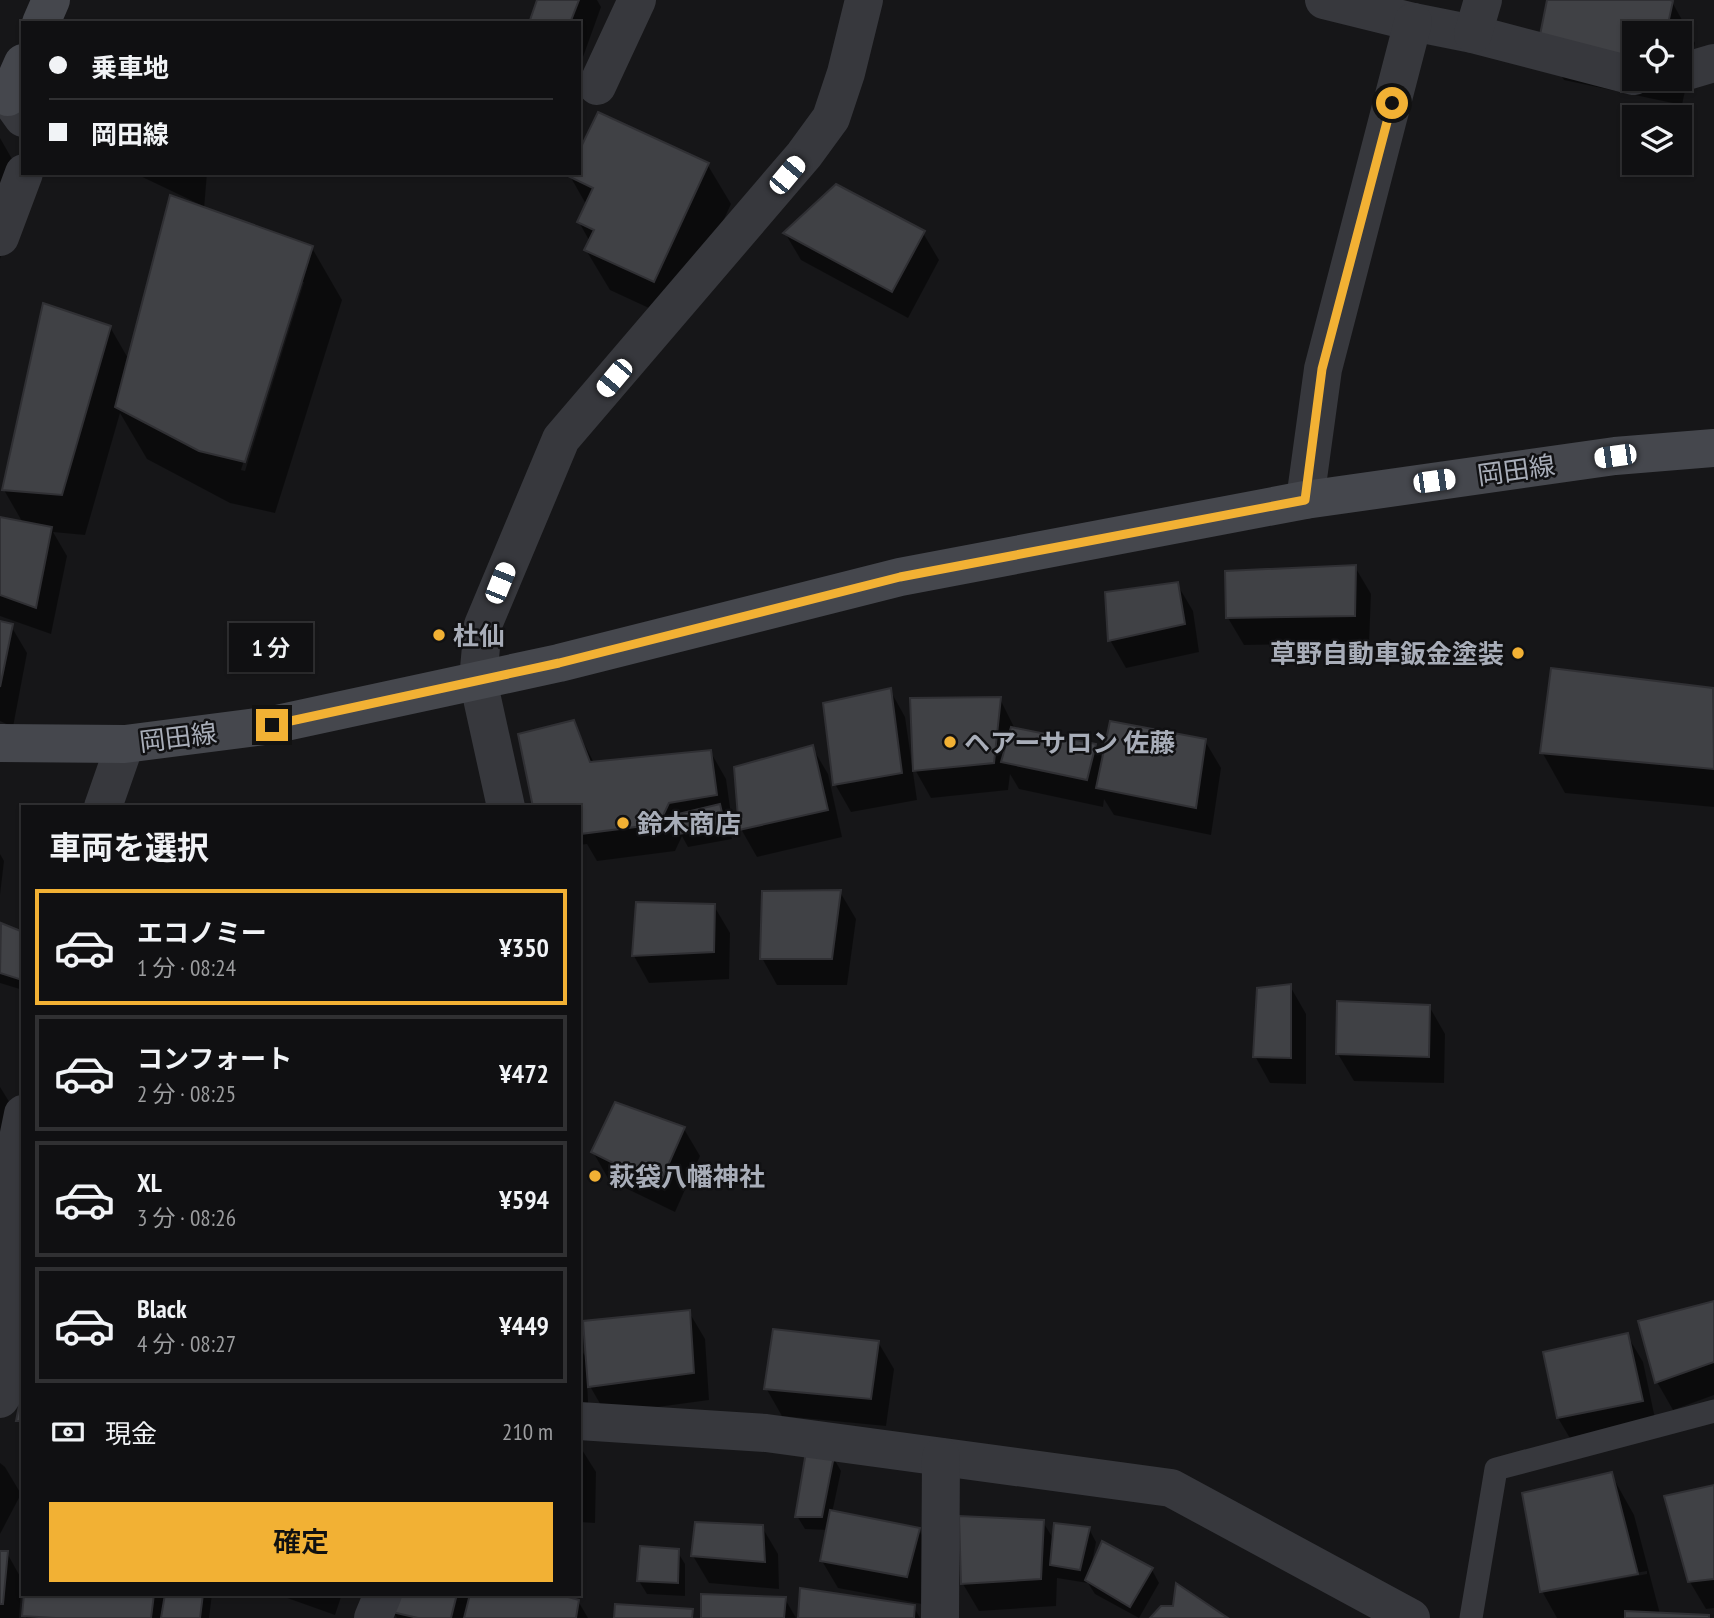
<!DOCTYPE html>
<html lang="ja">
<head>
<meta charset="utf-8">
<style>
  :root { --surface:#101012; --page:#19191b; --text:#f1f3f6; --muted:#9c9d9f; --line:#303032; --accent:#f2b134 }
  body { margin:0; font-family:"PT Sans Narrow","Noto Sans JP",sans-serif; background:var(--page); color:var(--text); height:100vh; display:flex; flex-direction:column; font-size:26px; white-space:nowrap }
  * { box-sizing:border-box; margin:0 }
  p { font-size:23px; color:var(--muted) }
  .icon { flex:none; width:38px; height:38px; fill:none; stroke:currentColor; stroke-width:2; stroke-linecap:round; stroke-linejoin:round }
  .map { position:relative; flex:1; overflow:hidden }
  .details { position:absolute; left:21px; top:805px; width:560px; height:791px; display:flex; flex-direction:column; background:var(--surface); border-radius:0px; box-shadow:0 2px 5px #0004,0 0 0 2px var(--line) }
  .details>* { flex:none }
  .hud { position:absolute; left:21px; top:21px; width:560px; height:154px; border-radius:0px; box-shadow:0 2px 5px #0004,0 0 0 2px var(--line); display:grid; align-content:center; height:154px; padding:0 28px; background:var(--surface) }
  .fabs { position:absolute; left:1622px; top:21px; display:grid; gap:14px }
  .fabs a { display:grid; place-items:center; width:70px; height:70px; border-radius:0px; background:var(--surface); box-shadow:0 2px 5px #0004,0 0 0 2px var(--line); font-size:35px }
  .end { position:absolute; width:32px; height:32px; margin:-16px; border:9px solid #f2b134; background:#111; box-shadow:0 0 0 4px #111 }
  .from { border-radius:50% }
  .bubble { position:absolute; height:49px; border-radius:0px; background:var(--surface); box-shadow:0 2px 5px #0004,0 0 0 2px var(--line); font-size:23px; font-weight:600; line-height:49px; text-align:center }
  .car { position:absolute; width:21px; height:42px; margin:-21px -10px; border-radius:9px; box-shadow:0 0 5px 2px #0007; background:linear-gradient(#fff 24%,#345 0 40%,#fff 0 76%,#345 0 86%,#fff 0) }
  .hud b { display:flex; align-items:center; gap:24px; height:66px; font-size:26px }
  .hud b+b { border-top:2px solid var(--line) }
  .hud i { width:18px; height:18px; background:var(--text) }
  ul { padding:0; list-style:none }
  li { display:flex; align-items:center; gap:21px; height:116px; margin:0 14px 10px; padding:0 14px; border:4px solid var(--line); border-radius:0px }
  li div { flex:1 }
  li b { display:block; font-size:26px }
  li em { font-style:normal; font-weight:600 }
  li.current { border-color:var(--accent) }
  li>.icon { width:63px; height:63px; stroke-width:1.5 }
  h2 { padding:0 28px; font-size:32px; line-height:84px }
  .pay { display:flex; align-items:center; gap:18px; height:77px; padding:0 28px; font-size:26px }
  .pay p { margin-inline-start:auto }
  .primary-button { display:flex; gap:14px; margin-top:auto; padding:14px 28px }
  .primary-button a { flex:1; height:80px; border-radius:0px; background:var(--accent); color:#111; font-size:28px; font-weight:600; line-height:80px; text-align:center }
  .map>svg:first-child { display:block }
  .shadow { fill:#0007; fill-rule:evenodd }
  .building { fill:#404145; stroke:#303034; stroke-width:2 }
  .lines { fill:none; stroke-linecap:round; stroke-linejoin:round }
  .lane { stroke:#37383d; stroke-width:23 }
  .street { stroke:#37383d; stroke-width:38 }
  .secondary { stroke:#45474d; stroke-width:38 }
  .route { stroke:#f2b134; stroke-width:9 }
  .poi-dot { fill:#f2b134; stroke:#111113; stroke-width:2.5 }
  .labels { text-anchor:middle; dominant-baseline:central; stroke-width:5; stroke-linejoin:round; paint-order:stroke }
  .street-label { font-size:26px; fill:#a8adb8; stroke:#111113 }
  .poi-label { font-size:26px; font-weight:bold; fill:#a8adb8; stroke:#111113; text-anchor:start }
</style>
</head>
<body>
<div class="map">
<svg width="1714" height="1618" viewBox="0 0 1714 1618">
  <rect width="100%" height="100%" fill="#161618"/>
  <g class="shadow">
    <path d="M539,0H597L601,7L579,68V23H531Z"/>
    <path d="M1549,0H1662L1672,2L1695,43L1682,105L1564,80L1541,39ZM1634,33H1680V79H1634Z"/>
    <path d="M0,138L24,180L0,259Z"/>
    <path d="M707,164L731,204L677,321L610,290L586,250L590,242L579,222L587,206L570,176L579,173Z"/>
    <path d="M134,173H207L204,209L312,248L342,300L275,513L230,503L147,459L120,413L85,535L53,532L67,556L51,634L0,616V518L23,523L4,490L44,305L110,327L129,360L201,205ZM300,282H304L245,471L241,470Z"/>
    <path d="M785,233H923L939,260L908,318L801,260Z"/>
    <path d="M1355,567L1371,594L1369,643L1244,645L1228,618Z"/>
    <path d="M1177,584L1193,611L1199,652L1126,668L1110,640Z"/>
    <path d="M0,623L11,626L27,653L13,727L0,721Z"/>
    <path d="M890,690L905,717L917,800L851,812L835,784Z"/>
    <path d="M1712,690L1714,694V807L1565,793L1542,752Z"/>
    <path d="M1000,699L1015,729L1095,746L1104,760L1205,741L1221,768L1211,835L1114,815L1104,799L1103,807L1019,789L1010,774L1008,790L931,798L913,766Z"/>
    <path d="M573,722L594,763L710,751L726,779L732,822L727,823L732,839L688,847L682,836L675,851L597,861L587,844L579,845V807Z"/>
    <path d="M812,747L828,774L842,837L757,857L741,829Z"/>
    <path d="M0,854L4,861L0,895Z"/>
    <path d="M840,892L856,919L847,985H777L762,958Z"/>
    <path d="M714,906L730,933L729,979L649,983L634,956Z"/>
    <path d="M2,925L23,934V990L0,983V929Z"/>
    <path d="M1290,986L1306,1014V1084L1270,1083L1255,1056Z"/>
    <path d="M1429,1006L1445,1034L1444,1083L1354,1081L1338,1054Z"/>
    <path d="M0,1087L18,1116L0,1160Z"/>
    <path d="M684,1129L700,1156L675,1212L609,1180L593,1152Z"/>
    <path d="M1714,1303V1395L1673,1410L1657,1382L1641,1322Z"/>
    <path d="M689,1312L705,1339L709,1400L606,1414L587,1381L589,1420H579V1346L588,1361Z"/>
    <path d="M1627,1335L1643,1362L1657,1428L1574,1445L1558,1418Z"/>
    <path d="M878,1342L894,1369L886,1426L782,1416L766,1388Z"/>
    <path d="M579,1445L596,1472L595,1523L579,1522Z"/>
    <path d="M833,1457L841,1471L832,1513L919,1530L935,1557L922,1604L838,1588L822,1561L828,1530L805,1529L797,1516Z"/>
    <path d="M0,1463L5,1467L21,1494L0,1534Z"/>
    <path d="M1611,1474L1634,1515L1660,1614L1708,1618H1557L1542,1591ZM1647,1571V1574L1554,1591V1587Z"/>
    <path d="M1714,1487V1608L1706,1609L1690,1582Z"/>
    <path d="M961,1518L1043,1522L1054,1540L1089,1529L1096,1542L1091,1567L1152,1570L1159,1583L1139,1618L1095,1594L1088,1583L1057,1578L1056,1606L979,1611L963,1584Z"/>
    <path d="M762,1527L778,1554L779,1589L709,1583L693,1556Z"/>
    <path d="M677,1551L685,1564V1596L647,1594L639,1581Z"/>
    <path d="M0,1552L7,1553L22,1580L19,1618H0Z"/>
    <path d="M26,1594H212L209,1618H26Z"/>
    <path d="M276,1594H342L335,1615Z"/>
    <path d="M399,1594H551L578,1601L588,1618H397L393,1612Z"/>
    <path d="M785,1599L796,1618H703Z"/>
    <path d="M913,1606L920,1618H800Z"/>
  </g>
  <g class="building">
    <path d="M537,0H579L570,23H529Z"/>
    <path d="M1547,0H1670L1673,1L1666,33H1634V60L1539,40Z"/>
    <path d="M598,112L709,163L654,282L584,250L594,230L577,222L593,188L568,176L569,173H579V151Z"/>
    <path d="M836,184L925,231L892,292L783,233Z"/>
    <path d="M170,195L313,246L245,462L199,451L115,407Z"/>
    <path d="M43,303L111,326L62,495L2,490Z"/>
    <path d="M0,517L52,527L36,608L0,595Z"/>
    <path d="M1356,565L1355,616L1226,618L1225,571Z"/>
    <path d="M1178,582L1185,624L1108,641L1105,592Z"/>
    <path d="M0,621L13,624L0,687Z"/>
    <path d="M1551,668L1713,688L1714,769L1540,753Z"/>
    <path d="M891,688L902,773L833,785L823,703Z"/>
    <path d="M1001,697L994,763L913,771L910,698Z"/>
    <path d="M574,720L590,762L711,750L717,795L669,803L659,824L580,834L579,807H533L518,734Z"/>
    <path d="M1110,721L1206,739L1196,808L1096,788Z"/>
    <path d="M1011,727L1096,744L1087,780L1001,762Z"/>
    <path d="M813,745L828,810L739,830L734,767Z"/>
    <path d="M720,804L725,826L678,834V814Z"/>
    <path d="M841,890L832,959H760L762,891Z"/>
    <path d="M636,902L715,904L714,952L632,956Z"/>
    <path d="M1,923L23,932L22,980L0,973Z"/>
    <path d="M1291,984V1058L1253,1057L1257,988Z"/>
    <path d="M1337,1001L1430,1005L1429,1057L1336,1054Z"/>
    <path d="M615,1102L685,1127L659,1186L591,1152Z"/>
    <path d="M1714,1301V1362L1655,1383L1638,1321Z"/>
    <path d="M690,1310L694,1373L588,1387L583,1321Z"/>
    <path d="M773,1329L879,1341L871,1399L764,1389Z"/>
    <path d="M1628,1333L1643,1401L1557,1418L1543,1352Z"/>
    <path d="M23,1386V1421H16Z"/>
    <path d="M806,1452L834,1456L822,1517H795Z"/>
    <path d="M1612,1472L1638,1574L1540,1592L1522,1493Z"/>
    <path d="M1714,1485V1579L1688,1582L1664,1496Z"/>
    <path d="M830,1510L920,1528L907,1577L820,1561Z"/>
    <path d="M959,1516L1044,1520L1041,1579L961,1584Z"/>
    <path d="M695,1522L763,1525L765,1562L691,1556Z"/>
    <path d="M1054,1523L1090,1527L1080,1570L1050,1565Z"/>
    <path d="M1102,1541L1153,1568L1130,1607L1085,1580Z"/>
    <path d="M640,1546L679,1549L678,1583L637,1581Z"/>
    <path d="M0,1551H8L3,1604H0Z"/>
    <path d="M1176,1583L1228,1618H1150L1161,1606H1173Z"/>
    <path d="M800,1588L915,1605L914,1618H798Z"/>
    <path d="M24,1594H154L151,1618H55L22,1616Z"/>
    <path d="M165,1594H203L200,1618H161Z"/>
    <path d="M397,1594H457L451,1618H418L392,1612Z"/>
    <path d="M470,1594H558L579,1600L576,1618H464Z"/>
    <path d="M701,1594L786,1597L784,1618H701Z"/>
    <path d="M615,1604L693,1609L692,1618H614Z"/>
    <path d="M1625,1611L1709,1615V1618H1625Z"/>
  </g>
  <g class="lines">
    <path class="lane" d="M1471,1618L1496,1469L1714,1411"/>
    <g class="street">
      <path d="M1324,0L1413,22L1473,34L1634,76"/>
      <path d="M1473,34L1483,0"/>
      <path d="M1680,73L1714,63"/>
      <path d="M597,86L637,0"/>
      <path d="M0,93L8,97L23,118"/>
      <path d="M0,237L24,173"/>
      <path d="M1305,500L1323,369L1413,22"/>
      <path d="M103,807L125,744"/>
      <path d="M506,807L478,680L483,625L561,439L804,155L831,118L846,73L864,0"/>
      <path d="M0,1399L18,1371L3,1212L23,1114"/>
      <path d="M579,1421L766,1433L1171,1488L1411,1618"/>
      <path d="M373,1618L383,1594"/>
      <path d="M940,1618L941,1457"/>
    </g>
    <g class="secondary">
      <path d="M41,23L51,0"/>
      <path d="M8,97L23,63"/>
      <path d="M0,743L125,744L272,725L559,663L900,577L1305,500L1615,456L1714,448"/>
    </g>
  </g>
  <g class="lines">
    <path class="route" d="M272,725L559,663L900,577L1305,500L1322,369L1392,103"/>
  </g>
  <g class="poi-dot">
    <circle cx="439" cy="635" r="7"/>
    <circle cx="1518" cy="653" r="7"/>
    <circle cx="950" cy="742" r="7"/>
    <circle cx="623" cy="823" r="7"/>
    <circle cx="595" cy="1176" r="7"/>
  </g>
  <g class="labels">
    <g class="street-label">
      <text transform="translate(1516 470) rotate(-8)">岡田線</text>
      <text transform="translate(178 737) rotate(-7)">岡田線</text>
    </g>
    <g class="poi-label">
      <text x="453" y="635">杜仙</text>
      <text x="1504" y="653" text-anchor="end">草野自動車鈑金塗装</text>
      <text x="964" y="742">ヘアーサロン 佐藤</text>
      <text x="637" y="823">鈴木商店</text>
      <text x="609" y="1176">萩袋八幡神社</text>
    </g>
  </g>
</svg>
<div class="fabs">
<a><svg class="icon" aria-label="locate" viewBox="0 0 24 24"><circle cx="12" cy="12" r="6"/><path d="M12 2v4M12 18v4M2 12h4M18 12h4"/></svg></a>
<a><svg class="icon" aria-label="layers" viewBox="0 0 24 24"><path d="M12 4l9 5-9 5-9-5zM3 14l9 5 9-5"/></svg></a>
</div>
<i class="end from" style="left:1392px;top:103px"></i>
<i class="end" style="left:272px;top:725px"></i>
<div class="bubble" style="left:229px;top:623px;width:84px">1 分</div>
<i class="car" style="left:787px;top:175px;rotate:40deg"></i>
<i class="car" style="left:614px;top:378px;rotate:220deg"></i>
<i class="car" style="left:1615px;top:456px;rotate:262deg"></i>
<i class="car" style="left:1434px;top:481px;rotate:82deg"></i>
<i class="car" style="left:500px;top:583px;rotate:22deg"></i>
<div class="hud">
<b><i class="from"></i>乗車地</b>
<b><i></i>岡田線</b>
</div>
<section class="details">
<h2>車両を選択</h2>
<ul>
<li class="current"><svg class="icon" aria-label="car" viewBox="0 0 24 24"><path d="M5 17H2v-5l4-1 3-4h7l3 4 3 1v5h-3M9 17h6M6 11h13"/><circle cx="7" cy="17" r="2"/><circle cx="17" cy="17" r="2"/></svg><div><b>エコノミー</b><p>1 分 · 08:24</p></div><em>¥350</em></li>
<li><svg class="icon" aria-label="car" viewBox="0 0 24 24"><path d="M5 17H2v-5l4-1 3-4h7l3 4 3 1v5h-3M9 17h6M6 11h13"/><circle cx="7" cy="17" r="2"/><circle cx="17" cy="17" r="2"/></svg><div><b>コンフォート</b><p>2 分 · 08:25</p></div><em>¥472</em></li>
<li><svg class="icon" aria-label="car" viewBox="0 0 24 24"><path d="M5 17H2v-5l4-1 3-4h7l3 4 3 1v5h-3M9 17h6M6 11h13"/><circle cx="7" cy="17" r="2"/><circle cx="17" cy="17" r="2"/></svg><div><b>XL</b><p>3 分 · 08:26</p></div><em>¥594</em></li>
<li><svg class="icon" aria-label="car" viewBox="0 0 24 24"><path d="M5 17H2v-5l4-1 3-4h7l3 4 3 1v5h-3M9 17h6M6 11h13"/><circle cx="7" cy="17" r="2"/><circle cx="17" cy="17" r="2"/></svg><div><b>Black</b><p>4 分 · 08:27</p></div><em>¥449</em></li>
</ul>
<div class="pay"><svg class="icon" aria-label="cash" viewBox="0 0 24 24"><path d="M3 7h18v10H3z"/><circle cx="12" cy="12" r="2"/></svg>現金<p>210 m</p></div>
<div class="primary-button"><a>確定</a></div>
</section>
</div>
</body>
</html>
